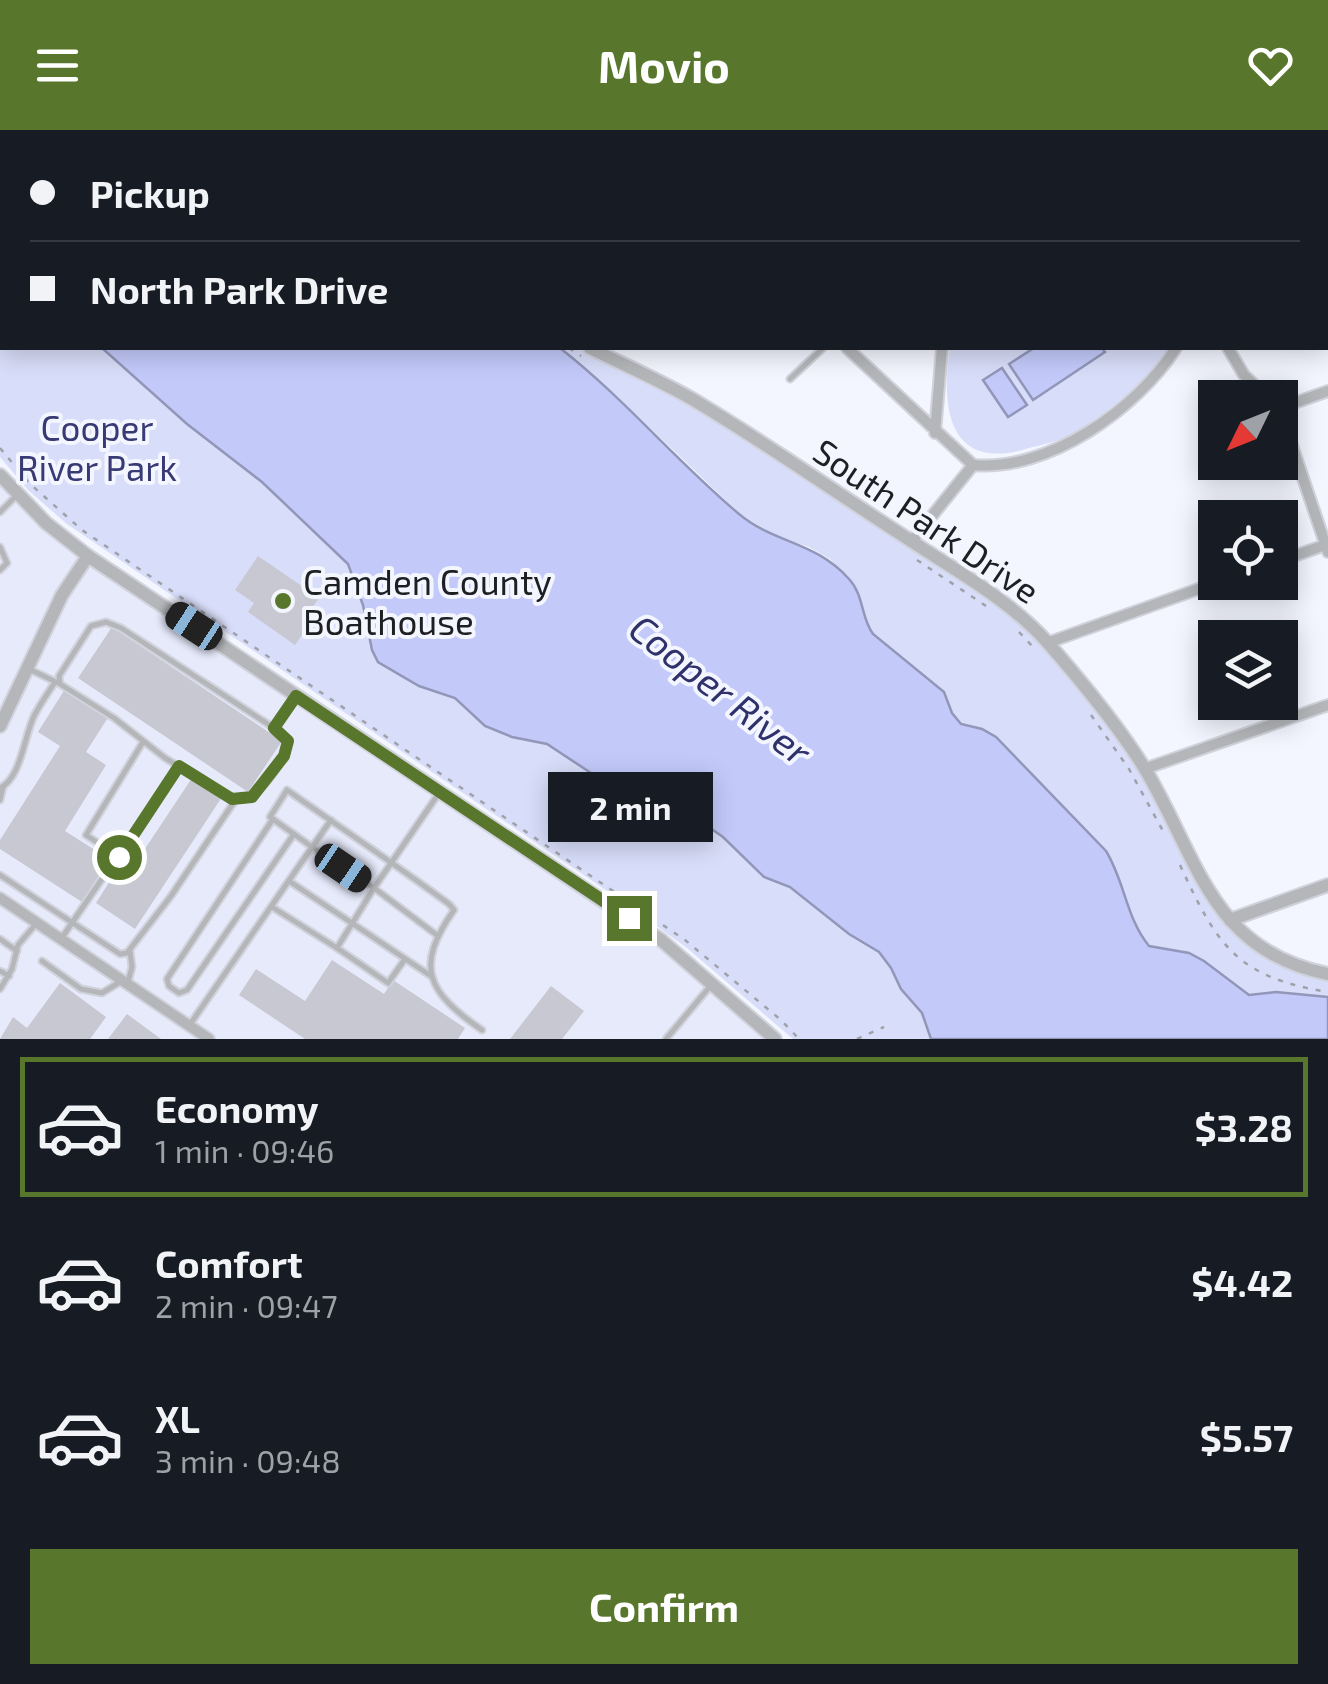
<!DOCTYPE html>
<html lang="en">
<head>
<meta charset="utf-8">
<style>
  :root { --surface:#171b24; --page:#242831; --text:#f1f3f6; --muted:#9ea1a6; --line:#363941; --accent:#58772c }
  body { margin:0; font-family:"Exo 2",sans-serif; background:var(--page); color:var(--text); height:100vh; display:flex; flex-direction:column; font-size:38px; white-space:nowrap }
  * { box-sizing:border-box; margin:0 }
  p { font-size:32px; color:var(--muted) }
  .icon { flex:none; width:55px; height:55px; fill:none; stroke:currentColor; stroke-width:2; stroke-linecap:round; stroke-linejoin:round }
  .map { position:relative; height:909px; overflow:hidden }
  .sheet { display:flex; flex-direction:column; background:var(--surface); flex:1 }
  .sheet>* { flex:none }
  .hud { position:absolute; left:0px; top:0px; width:1330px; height:220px; box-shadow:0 5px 25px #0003; display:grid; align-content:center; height:220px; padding:0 30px; background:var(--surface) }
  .needle { width:65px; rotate:227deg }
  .tools { position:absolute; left:1198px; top:250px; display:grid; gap:20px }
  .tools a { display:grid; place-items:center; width:100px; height:100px; border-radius:0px; background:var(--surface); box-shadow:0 5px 25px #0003; font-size:50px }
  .end { position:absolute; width:45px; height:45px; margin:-22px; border:12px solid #58772c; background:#fff; box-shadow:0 0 0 5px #fff }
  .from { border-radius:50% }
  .bubble { position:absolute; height:70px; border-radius:0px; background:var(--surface); box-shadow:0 5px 25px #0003; font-size:32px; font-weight:700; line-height:70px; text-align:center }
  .car { position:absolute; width:30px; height:60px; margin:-30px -15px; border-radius:12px; box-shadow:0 0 8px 2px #0007; background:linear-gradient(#222 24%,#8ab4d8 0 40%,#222 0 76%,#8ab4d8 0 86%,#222 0) }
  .hud b { display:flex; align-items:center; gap:35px; height:95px; font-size:38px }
  .hud b+b { border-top:2px solid var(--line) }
  .hud i { width:25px; height:25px; background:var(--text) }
  ul { padding:18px 0 0; list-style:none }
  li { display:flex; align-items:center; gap:30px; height:140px; margin:0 20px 15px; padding:0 10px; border:5px solid transparent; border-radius:0px }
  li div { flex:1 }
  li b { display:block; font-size:38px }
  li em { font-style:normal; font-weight:700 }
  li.active { border-color:var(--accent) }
  li>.icon { width:90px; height:90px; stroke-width:1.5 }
  .cta { display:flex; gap:20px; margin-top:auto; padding:20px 30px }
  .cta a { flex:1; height:115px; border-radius:0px; background:var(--accent); color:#fff; font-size:40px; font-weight:700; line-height:115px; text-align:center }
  header { display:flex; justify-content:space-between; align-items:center; height:130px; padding:0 30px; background:var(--accent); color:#fff; font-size:45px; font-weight:700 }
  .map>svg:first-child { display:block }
  .built { fill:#e7eafb }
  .green { fill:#d8ddf9 }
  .water { fill:#c3cafa; stroke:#9297b9; stroke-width:2.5 }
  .building { fill:#c7c8d2 }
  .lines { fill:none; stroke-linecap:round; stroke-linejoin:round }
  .service-casing { stroke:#d1d3dc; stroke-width:9 }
  .minor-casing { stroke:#d1d3dc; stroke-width:14 }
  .tertiary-casing { stroke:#d1d3dc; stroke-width:16 }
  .path { stroke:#a0a2a9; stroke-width:2.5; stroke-dasharray:5 8; stroke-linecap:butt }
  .service { stroke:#b5b6ba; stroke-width:5 }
  .minor { stroke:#b5b6ba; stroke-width:10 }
  .tertiary { stroke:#b5b6ba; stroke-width:12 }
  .route { stroke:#58772c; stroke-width:12 }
  .poi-dot { fill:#58772c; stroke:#f3f5ff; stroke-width:4 }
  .labels { text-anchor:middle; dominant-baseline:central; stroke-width:8; stroke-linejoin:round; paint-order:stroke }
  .park-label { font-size:35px; fill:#373a74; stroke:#f3f5ff }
  .street-label { font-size:35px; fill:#1e1f22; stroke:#f3f5ff }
  .poi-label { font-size:35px; fill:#1e1f22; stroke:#f3f5ff; text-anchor:start }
  .water-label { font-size:38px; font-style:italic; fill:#2f316a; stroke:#f3f5ff }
</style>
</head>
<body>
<header><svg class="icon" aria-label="menu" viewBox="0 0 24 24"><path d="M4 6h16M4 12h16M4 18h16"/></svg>Movio<svg class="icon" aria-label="heart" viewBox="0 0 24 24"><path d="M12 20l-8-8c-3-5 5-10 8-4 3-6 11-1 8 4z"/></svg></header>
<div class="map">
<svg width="1328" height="909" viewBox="0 0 1328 909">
  <rect width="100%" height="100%" fill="#f3f5ff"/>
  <path class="built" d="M0,345L46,393L660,810L775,909H0Z"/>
  <g class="green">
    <path d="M0,119L2,218H102L187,294L262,352L348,434L363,475L372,520L378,532L418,556L455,568L512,607L547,614L594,645L675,682L697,689L723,707L764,747L790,757L849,804L879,822L891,838L901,859L922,883L931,909H793L687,818L622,771L67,394L28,360L0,327Z"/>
    <path d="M560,218H590L690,267L1022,489L1116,598L1217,775L1249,811L1328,844V867L1276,863L1249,865L1204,831L1189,823L1152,819C1125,791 1126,753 1106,721L996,607L982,599L962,594L952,583L944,562L873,504L854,454L830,429L809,417L775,406L739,383L618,267Z"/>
    <path d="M950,218H1172C1144,251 1105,287 1066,307C1055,312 1041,315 1029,318C950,343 940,280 950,218Z"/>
  </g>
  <g class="water">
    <path d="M0,0H406L2,2V123Z"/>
    <path d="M102,218H560C624,268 676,331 739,384C775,414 815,411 849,449C864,465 861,488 873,504L944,562L952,583L961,594L982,599L996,607L1106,721C1125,752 1126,788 1149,816L1189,823L1204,831L1249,865L1276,862L1328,867V909H931L922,883L901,859L891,838L879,822L849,804L790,757L764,747L723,707L697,689L675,682L594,645L547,614L512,607L485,596L455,568L419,556L378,532L372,520L363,475L348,434L262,352L187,294Z"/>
    <path d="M1034,218H1102L1105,222L1033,270L1009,234Z"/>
    <path d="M1002,238L1027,275L1008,287L983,250Z"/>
  </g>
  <g class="building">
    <path d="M258,426L319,468L305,488L311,492L295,515L248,482L254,473L235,460Z"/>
    <path d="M112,497L282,611L248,662L78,548Z"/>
    <path d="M65,559L109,586L86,622L106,635L65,701L109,729L82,772L0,719V710L60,616L38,602Z"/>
    <path d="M192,648L222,667L135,799L96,773L113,746L123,752Z"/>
    <path d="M332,830L384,864L393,850L465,898L458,909H305L239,865L256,839L305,871Z"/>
    <path d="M60,853L106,887L90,909H0L13,887L27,898Z"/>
    <path d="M551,856L584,881L562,909H510Z"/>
    <path d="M127,884L161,909H108Z"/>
  </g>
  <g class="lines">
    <defs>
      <g id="service">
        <path d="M771,2L772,0"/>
        <path d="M941,2L943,0"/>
        <path d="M790,249L823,218"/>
        <path d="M0,382L17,365"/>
        <path d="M0,417L7,433L0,440"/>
        <path d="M29,539L58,553"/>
        <path d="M274,598L121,498L106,492L91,496L59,546L60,554L114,588L165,628L232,669C259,672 283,635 288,611L274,598L295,568"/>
        <path d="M0,658C21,648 24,607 34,586C40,574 48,563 55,552"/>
        <path d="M0,670L3,657"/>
        <path d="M273,689L167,849L169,856L179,863L187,860L294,704"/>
        <path d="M331,690L312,717L270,687L287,660C341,698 396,735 449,774L454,780C414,837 427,862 482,900"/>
        <path d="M119,727L86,705L143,612"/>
        <path d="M0,745L120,824L127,823L171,766L236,669"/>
        <path d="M289,751L431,846"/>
        <path d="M272,777L337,818L374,758L438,806"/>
        <path d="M0,809L17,821"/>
        <path d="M61,809L179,636"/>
        <path d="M337,818L388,853L405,829"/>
        <path d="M42,831L81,859L102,863L120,852"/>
        <path d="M0,841L9,846"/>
        <path d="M128,852L132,837L130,821"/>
        <path d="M0,859L12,839L18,815L35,795"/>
        <path d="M191,893L312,717L374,758L439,663"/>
        <path d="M666,909L712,854"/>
      </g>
      <g id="minor">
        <path d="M1194,0V2"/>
        <path d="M844,2L845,0"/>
        <path d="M1271,2L1272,0"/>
        <path d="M847,218L973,335"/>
        <path d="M1228,218L1244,245L1268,268"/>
        <path d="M1280,278L1328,261"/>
        <path d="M1280,280L1328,422"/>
        <path d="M935,303L942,218"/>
        <path d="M973,335C1048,342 1137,279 1176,218"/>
        <path d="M911,412L973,335"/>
        <path d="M1280,431L1328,414"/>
        <path d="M1047,513L1218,452"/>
        <path d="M1144,639L1328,575"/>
        <path d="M0,768L209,909"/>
      </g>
      <g id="tertiary">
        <path d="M479,0L480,2"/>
        <path d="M590,218C624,235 659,250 692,269C763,311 832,360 902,405C951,438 1008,468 1048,513C1082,552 1118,595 1145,639C1198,728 1211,821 1328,844"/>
        <path d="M0,345L46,393L88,426L661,810L775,909"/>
        <path d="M0,596L62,465L88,426"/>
        <path d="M1230,790L1328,755"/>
      </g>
    </defs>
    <use href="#service" class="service-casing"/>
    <use href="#minor" class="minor-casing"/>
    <use href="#tertiary" class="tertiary-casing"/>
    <g class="path">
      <path d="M569,218L581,226"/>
      <path d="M0,318L29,353L82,400L685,810L781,890L799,909"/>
      <path d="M917,430L989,478"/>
      <path d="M1019,502L1034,518"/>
      <path d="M1091,585L1129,639L1163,701"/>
      <path d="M1180,735C1217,815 1236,847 1328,862"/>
      <path d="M857,909L884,897"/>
    </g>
    <use href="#service" class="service"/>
    <use href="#minor" class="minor"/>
    <use href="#tertiary" class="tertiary"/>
  </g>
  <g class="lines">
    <path class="route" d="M119,727L179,636L232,669L252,667L284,626L288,611L274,598L296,566L629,788"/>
  </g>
  <circle class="poi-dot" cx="283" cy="471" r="10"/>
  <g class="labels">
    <g class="park-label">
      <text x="97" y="297">Cooper<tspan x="97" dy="40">River Park</tspan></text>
    </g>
    <g class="street-label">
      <text transform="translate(927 390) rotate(34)">South Park Drive</text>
    </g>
    <g class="poi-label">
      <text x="303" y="451">Camden County<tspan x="303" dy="40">Boathouse</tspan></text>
    </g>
    <g class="water-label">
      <text transform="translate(721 559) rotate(38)">Cooper River</text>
    </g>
  </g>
</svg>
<div class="tools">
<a><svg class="needle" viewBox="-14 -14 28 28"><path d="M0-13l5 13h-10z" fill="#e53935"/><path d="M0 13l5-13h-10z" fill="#9ea1a6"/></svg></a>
<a><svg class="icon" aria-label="locate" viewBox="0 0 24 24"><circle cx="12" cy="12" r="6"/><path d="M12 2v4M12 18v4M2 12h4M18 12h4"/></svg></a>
<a><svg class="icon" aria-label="layers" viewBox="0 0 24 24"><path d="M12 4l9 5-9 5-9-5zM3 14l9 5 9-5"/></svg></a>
</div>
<i class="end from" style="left:119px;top:727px"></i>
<i class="end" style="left:629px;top:788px"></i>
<div class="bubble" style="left:548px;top:642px;width:165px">2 min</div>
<i class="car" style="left:194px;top:496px;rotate:303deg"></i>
<i class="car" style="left:343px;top:738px;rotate:124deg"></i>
<div class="hud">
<b><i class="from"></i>Pickup</b>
<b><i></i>North Park Drive</b>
</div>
</div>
<section class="sheet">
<ul>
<li class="active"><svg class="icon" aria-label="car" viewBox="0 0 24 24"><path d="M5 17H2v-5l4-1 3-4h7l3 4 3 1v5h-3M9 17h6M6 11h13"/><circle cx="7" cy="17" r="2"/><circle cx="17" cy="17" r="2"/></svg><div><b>Economy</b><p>1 min · 09:46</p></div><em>$3.28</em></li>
<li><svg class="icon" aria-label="car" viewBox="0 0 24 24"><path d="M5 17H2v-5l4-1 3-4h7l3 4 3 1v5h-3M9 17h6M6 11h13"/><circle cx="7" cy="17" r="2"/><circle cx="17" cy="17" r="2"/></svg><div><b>Comfort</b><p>2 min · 09:47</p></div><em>$4.42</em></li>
<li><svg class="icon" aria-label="car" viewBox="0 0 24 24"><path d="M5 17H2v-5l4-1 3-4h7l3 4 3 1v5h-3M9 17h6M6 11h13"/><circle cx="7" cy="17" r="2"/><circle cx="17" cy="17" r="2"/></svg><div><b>XL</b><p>3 min · 09:48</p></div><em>$5.57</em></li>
</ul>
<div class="cta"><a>Confirm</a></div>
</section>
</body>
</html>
